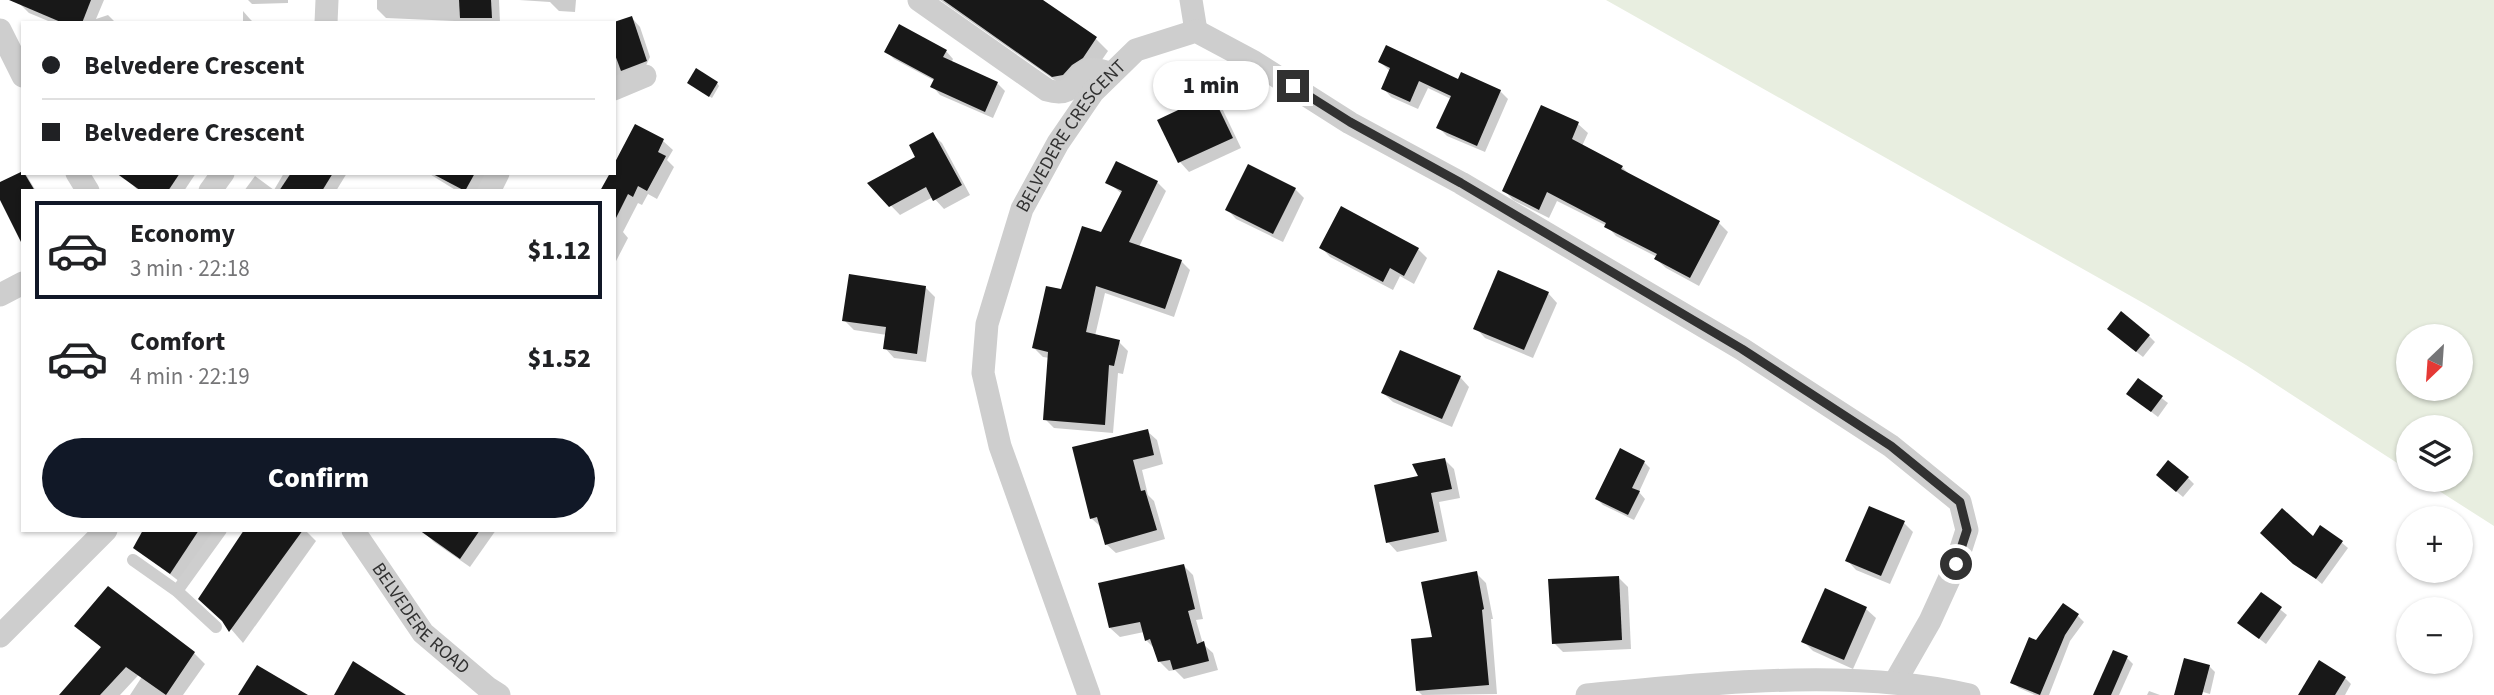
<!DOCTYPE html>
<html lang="en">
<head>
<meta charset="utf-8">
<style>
  :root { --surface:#fff; --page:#f2f2f2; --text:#202124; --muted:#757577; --line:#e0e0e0; --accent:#111827 }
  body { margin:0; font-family:"Source Sans 3",sans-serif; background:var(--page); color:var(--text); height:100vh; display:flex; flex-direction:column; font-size:26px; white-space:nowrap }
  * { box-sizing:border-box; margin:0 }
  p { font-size:23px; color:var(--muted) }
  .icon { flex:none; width:38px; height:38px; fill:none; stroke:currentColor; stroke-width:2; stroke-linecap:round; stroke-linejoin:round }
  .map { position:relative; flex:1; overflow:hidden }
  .sheet { position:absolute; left:21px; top:189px; width:595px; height:343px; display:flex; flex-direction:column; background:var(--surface); border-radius:0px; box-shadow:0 2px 5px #0004 }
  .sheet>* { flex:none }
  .guide { position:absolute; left:21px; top:21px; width:595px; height:154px; border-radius:0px; box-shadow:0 2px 5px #0004; display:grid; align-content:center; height:154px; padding:0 21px; background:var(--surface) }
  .needle { width:46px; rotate:205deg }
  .buttons { position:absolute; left:2396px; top:324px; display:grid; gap:14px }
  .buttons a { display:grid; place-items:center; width:77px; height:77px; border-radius:50%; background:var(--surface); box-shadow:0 2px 5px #0004; font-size:35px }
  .end { position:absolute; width:32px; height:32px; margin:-16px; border:9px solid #313131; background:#fff; box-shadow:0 0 0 4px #fff }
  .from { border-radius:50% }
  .bubble { position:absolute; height:49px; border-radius:24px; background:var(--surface); box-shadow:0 2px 5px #0004; font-size:23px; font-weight:800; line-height:49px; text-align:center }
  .guide b { display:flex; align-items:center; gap:24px; height:66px; font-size:26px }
  .guide b+b { border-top:2px solid var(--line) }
  .guide i { width:18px; height:18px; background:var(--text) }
  ul { padding:12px 0 0; list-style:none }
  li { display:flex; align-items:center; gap:21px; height:98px; margin:0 14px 10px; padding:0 7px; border:4px solid transparent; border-radius:0px }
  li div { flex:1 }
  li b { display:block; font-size:26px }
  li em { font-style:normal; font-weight:800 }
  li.selected { border-color:var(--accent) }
  li>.icon { width:63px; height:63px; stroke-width:1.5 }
  .primary-button { display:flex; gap:14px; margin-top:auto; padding:14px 21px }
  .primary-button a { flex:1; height:80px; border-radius:42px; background:var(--accent); color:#fff; font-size:28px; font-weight:800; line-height:80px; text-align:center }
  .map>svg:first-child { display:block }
  .green { fill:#e8eee0; fill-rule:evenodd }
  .shadow { fill:#0003 }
  .building { fill:#181818 }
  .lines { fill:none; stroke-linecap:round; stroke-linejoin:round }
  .lane { stroke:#cecece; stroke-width:12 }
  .street { stroke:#cecece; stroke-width:23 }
  .route { stroke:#313131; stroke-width:9 }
  .labels { text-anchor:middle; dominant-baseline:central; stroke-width:7; stroke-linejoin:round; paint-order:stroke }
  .street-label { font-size:19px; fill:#313131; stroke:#fff }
</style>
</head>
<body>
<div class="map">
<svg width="2494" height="695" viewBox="0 0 2494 695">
  <rect width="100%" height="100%" fill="#fff"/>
  <path class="green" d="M1606,0H2494V526L2422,480H2460V427H2408V470L2246,365L2145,304ZM2408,336H2460V388H2408Z"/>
  <g class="shadow">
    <path d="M21,0H104L96,19L108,15L116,23H53L29,13L20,4Z"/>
    <path d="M248,0H288V3L252,4Z"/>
    <path d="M377,0H499L500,23L386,18L377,9Z"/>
    <path d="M519,0H576L575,12L559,11L550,2Z"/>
    <path d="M940,0H1040L1096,39L1108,51L1095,70L1066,88Z"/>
    <path d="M243,11L250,19L254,23H243Z"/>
    <path d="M632,18L640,27L650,57L642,74L614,85V24Z"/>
    <path d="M886,51H946L953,59L951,63L997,83L1005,91L993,118L940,95L933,87L935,81L894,59Z"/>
    <path d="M1380,62L1500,91L1508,99L1485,152L1447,136L1439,128L1451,99L1428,88L1418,109L1391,97L1383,88L1391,72Z"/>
    <path d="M717,83L719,86L712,98L692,85Z"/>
    <path d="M1211,96L1221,106L1241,148L1189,172L1180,162L1160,120Z"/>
    <path d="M1542,107L1578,124L1588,133L1582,146L1622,167L1630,175L1718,222L1728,232L1699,286L1666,268L1656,259L1657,257L1616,236L1607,226L1557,201L1549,218L1513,200L1504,190Z"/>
    <path d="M636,126L663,141L673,150L667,160L674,167L657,199L648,194L642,205L638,203L623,232L628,238L614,265V173Z"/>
    <path d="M932,134L942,143L970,195L944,209L933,197L900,215L870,184L918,158Z"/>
    <path d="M1117,163L1157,182L1166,191L1139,247L1181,261L1190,270L1174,317L1105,293L1095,336L1119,342L1128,351L1123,374L1118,373L1113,433L1054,428L1045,419L1050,358L1043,357L1034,348L1062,291L1102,235L1122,194L1108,182Z"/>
    <path d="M25,173L36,191H23L0,196V184Z"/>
    <path d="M127,173H196L184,191H139L124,177Z"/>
    <path d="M284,173H347L336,191H244L255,176L274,190Z"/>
    <path d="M428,173H489L479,191H457Z"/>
    <path d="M1295,189L1304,198L1283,242L1236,219L1227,209Z"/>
    <path d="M1321,247L1418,249L1427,258L1414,284L1400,276L1393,290L1330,257Z"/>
    <path d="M925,287L935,297L926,362L894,358L885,348L887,335L854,330L844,320Z"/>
    <path d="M1548,293L1557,303L1533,358L1485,338L1476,328Z"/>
    <path d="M2115,335L2149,336L2155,342L2143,357Z"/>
    <path d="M1460,377L1469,387L1452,427L1393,402L1383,393Z"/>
    <path d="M2138,380L2168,403L2158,417L2128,394Z"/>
    <path d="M1147,431L1157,440L1163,464L1142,470L1148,495L1154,501L1165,539L1116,553L1106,544L1102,528L1091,518Z"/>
    <path d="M1444,459L1454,469L1460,498L1439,502L1447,541L1397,552L1388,542L1421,477Z"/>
    <path d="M1644,462L1650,468L1639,492L1645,499L1634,520L1603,505L1597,499Z"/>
    <path d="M2188,478L2194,484L2183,497L2164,481Z"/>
    <path d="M1904,523L1913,532L1890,584L1856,570L1847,560Z"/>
    <path d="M145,530H215L180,582L135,547Z"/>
    <path d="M247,530H305L316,541L243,643L225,622Z"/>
    <path d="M426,530H496L470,567L434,542L425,533Z"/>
    <path d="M2313,538L2341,542L2348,548L2322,584L2269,539Z"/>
    <path d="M1184,566L1193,575L1203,619L1196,620L1203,644L1213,653L1218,670L1184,679L1175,670L1169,671L1160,662L1155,649L1146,640L1144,632L1120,637L1110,628Z"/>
    <path d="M1476,573L1486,583L1493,619H1491L1497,694L1422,695L1418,691L1434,639Z"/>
    <path d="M1619,578L1628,587L1631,649L1563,652L1554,643Z"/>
    <path d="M108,588L194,653L205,664L183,695H130L147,669L145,668L120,695H61L102,648L77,626Z"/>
    <path d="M2261,594L2287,615L2266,644L2239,623Z"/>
    <path d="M1866,609L1876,618L1853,669L1813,651L1803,641Z"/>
    <path d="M2078,616L2084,622L2070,641L2049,695H2035L2019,688L2013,682L2037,642Z"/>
    <path d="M2127,658L2133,664L2119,695H2095Z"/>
    <path d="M2209,666L2215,672L2210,694L2186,687Z"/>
    <path d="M2345,678L2351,684L2345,695H2308Z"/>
    <path d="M2149,691L2160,695H2147Z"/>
  </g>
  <g class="building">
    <path d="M9,0H91L82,23H63Z"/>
    <path d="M459,0H491L492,18H460Z"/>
    <path d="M943,0H1043L1097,37L1083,58L1072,65L1063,75L1052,77Z"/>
    <path d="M632,16L647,61L621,71L614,52V22Z"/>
    <path d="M899,24L947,50L943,57L998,82L985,112L930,87L934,79L884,52Z"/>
    <path d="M1386,45L1458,79L1461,72L1501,90L1477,146L1436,128L1451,96L1419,81L1410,102L1381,89L1390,68L1378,62Z"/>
    <path d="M696,68L718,82L709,97L687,83Z"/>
    <path d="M1212,94L1233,138L1178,163L1157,120Z"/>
    <path d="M1541,105L1579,122L1572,139L1623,166L1621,169L1720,221L1690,278L1654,259L1657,254L1604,227L1606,223L1547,192L1539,210L1502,191Z"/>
    <path d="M635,124L664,139L658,152L666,156L647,191L638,186L633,197L628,194L614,222V191H600L610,173H614V164Z"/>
    <path d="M933,132L962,185L933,201L926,187L889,207L867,183L915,157L909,145Z"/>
    <path d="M1116,161L1158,181L1129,242L1182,260L1165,309L1096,286L1086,332L1120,340L1114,366L1109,365L1105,425L1043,420L1048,352L1032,348L1046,286L1061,289L1082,226L1101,232L1122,191L1105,183Z"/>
    <path d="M1248,164L1296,188L1273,234L1225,210Z"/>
    <path d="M23,171L35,191H23V246L0,200V182Z"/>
    <path d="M116,173H180L168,191H141Z"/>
    <path d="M291,173H333L322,191H279Z"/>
    <path d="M431,173H475L465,191Z"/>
    <path d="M1341,206L1419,248L1404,276L1390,268L1383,282L1319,248Z"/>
    <path d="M1498,270L1549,292L1524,350L1473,329Z"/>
    <path d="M849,274L926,286L917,354L883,349L886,327L842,321Z"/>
    <path d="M2121,311L2150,335L2136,352L2107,329Z"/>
    <path d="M1400,350L1461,376L1442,419L1381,393Z"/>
    <path d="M2138,378L2163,396L2151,412L2126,394Z"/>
    <path d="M1148,429L1154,455L1133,460L1141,491L1145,490L1157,530L1105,545L1097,517L1090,519L1072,447Z"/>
    <path d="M1620,448L1645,461L1632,488L1640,491L1628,515L1595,499Z"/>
    <path d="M1445,458L1452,489L1431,493L1439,532L1386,543L1374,485L1418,476L1412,464Z"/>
    <path d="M2168,460L2189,477L2176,492L2156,475Z"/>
    <path d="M1869,506L1905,521L1881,576L1845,561Z"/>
    <path d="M2282,508L2313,536L2320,525L2343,541L2316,579L2293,564L2260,533Z"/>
    <path d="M143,530H199L170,574L133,548Z"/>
    <path d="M244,530H303L229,632L222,621L198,599Z"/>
    <path d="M419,530H480L460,559Z"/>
    <path d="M1184,564L1195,609L1188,611L1197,644L1204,641L1209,661L1173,670L1170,660L1158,662L1150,639L1145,641L1140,622L1109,628L1098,583Z"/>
    <path d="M1477,571L1484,609L1482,610L1489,685L1416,691L1411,639L1432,637L1421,582Z"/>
    <path d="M1619,576L1622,640L1552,644L1548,579Z"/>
    <path d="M108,586L195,652L166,695L126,667L100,695H59L101,647L74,626Z"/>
    <path d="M1825,588L1867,607L1844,660L1801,642Z"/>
    <path d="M2261,592L2282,607L2259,639L2237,623Z"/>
    <path d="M2063,603L2079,614L2065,635L2040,695L2010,683L2029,637L2036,640Z"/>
    <path d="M2113,650L2128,656L2111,695H2093Z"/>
    <path d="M2184,658L2210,665L2202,695H2174Z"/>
    <path d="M2319,660L2346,677L2335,695H2298Z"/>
    <path d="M353,661L406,695H334Z"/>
    <path d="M257,665L308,695H238Z"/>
  </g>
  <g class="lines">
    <g class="lane">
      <path d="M133,560L177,591L216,627"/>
      <path d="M177,591L221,530"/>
    </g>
    <g class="street">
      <path d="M919,0L1047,90C1087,102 1068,55 1111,74"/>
      <path d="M1191,0L1196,31"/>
      <path d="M326,23L327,0"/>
      <path d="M0,30L23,76"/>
      <path d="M614,89L645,76"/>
      <path d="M77,173L88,191"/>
      <path d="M210,191L223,173"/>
      <path d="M489,191L498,173"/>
      <path d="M0,295L23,283"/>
      <path id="s1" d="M353,530L423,633L488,688L499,695"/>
      <path d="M0,636L106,530"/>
      <path id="s2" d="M1089,695L1000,446L983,373L987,324L1022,209L1058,143L1093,92L1136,50L1196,31L1254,62L1350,123L1461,183L1742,349L1891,446L1960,502L1967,530L1956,564L1930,621L1895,682"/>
      <path d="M1587,695C1707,684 1851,667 1969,695"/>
    </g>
  </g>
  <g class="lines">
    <path class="route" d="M1293,86L1350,122L1461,183L1742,349L1891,446L1960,502L1967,530L1956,564"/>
  </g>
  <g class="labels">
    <g class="street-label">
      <text stroke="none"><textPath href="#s2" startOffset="597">BELVEDERE CRESCENT</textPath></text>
      <text stroke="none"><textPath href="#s1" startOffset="112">BELVEDERE ROAD</textPath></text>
    </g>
  </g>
</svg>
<div class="buttons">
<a><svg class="needle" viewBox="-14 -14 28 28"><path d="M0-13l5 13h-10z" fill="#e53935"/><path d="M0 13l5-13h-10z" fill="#757577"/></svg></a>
<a><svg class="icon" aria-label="layers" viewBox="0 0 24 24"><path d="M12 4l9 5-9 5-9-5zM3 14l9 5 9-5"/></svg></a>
<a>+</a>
<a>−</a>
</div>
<i class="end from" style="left:1956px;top:564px"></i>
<i class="end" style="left:1293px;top:86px"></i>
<div class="bubble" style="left:1153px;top:61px;width:116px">1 min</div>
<div class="guide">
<b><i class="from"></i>Belvedere Crescent</b>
<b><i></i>Belvedere Crescent</b>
</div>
<section class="sheet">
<ul>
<li class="selected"><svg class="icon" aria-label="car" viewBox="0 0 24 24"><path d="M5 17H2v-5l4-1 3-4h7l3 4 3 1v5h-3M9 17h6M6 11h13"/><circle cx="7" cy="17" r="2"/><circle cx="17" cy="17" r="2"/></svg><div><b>Economy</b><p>3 min · 22:18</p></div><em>$1.12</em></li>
<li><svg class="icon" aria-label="car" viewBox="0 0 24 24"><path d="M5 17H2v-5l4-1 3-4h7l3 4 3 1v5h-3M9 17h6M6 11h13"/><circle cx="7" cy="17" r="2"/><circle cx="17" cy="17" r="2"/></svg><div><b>Comfort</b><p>4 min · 22:19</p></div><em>$1.52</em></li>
</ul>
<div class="primary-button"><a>Confirm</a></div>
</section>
</div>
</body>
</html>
